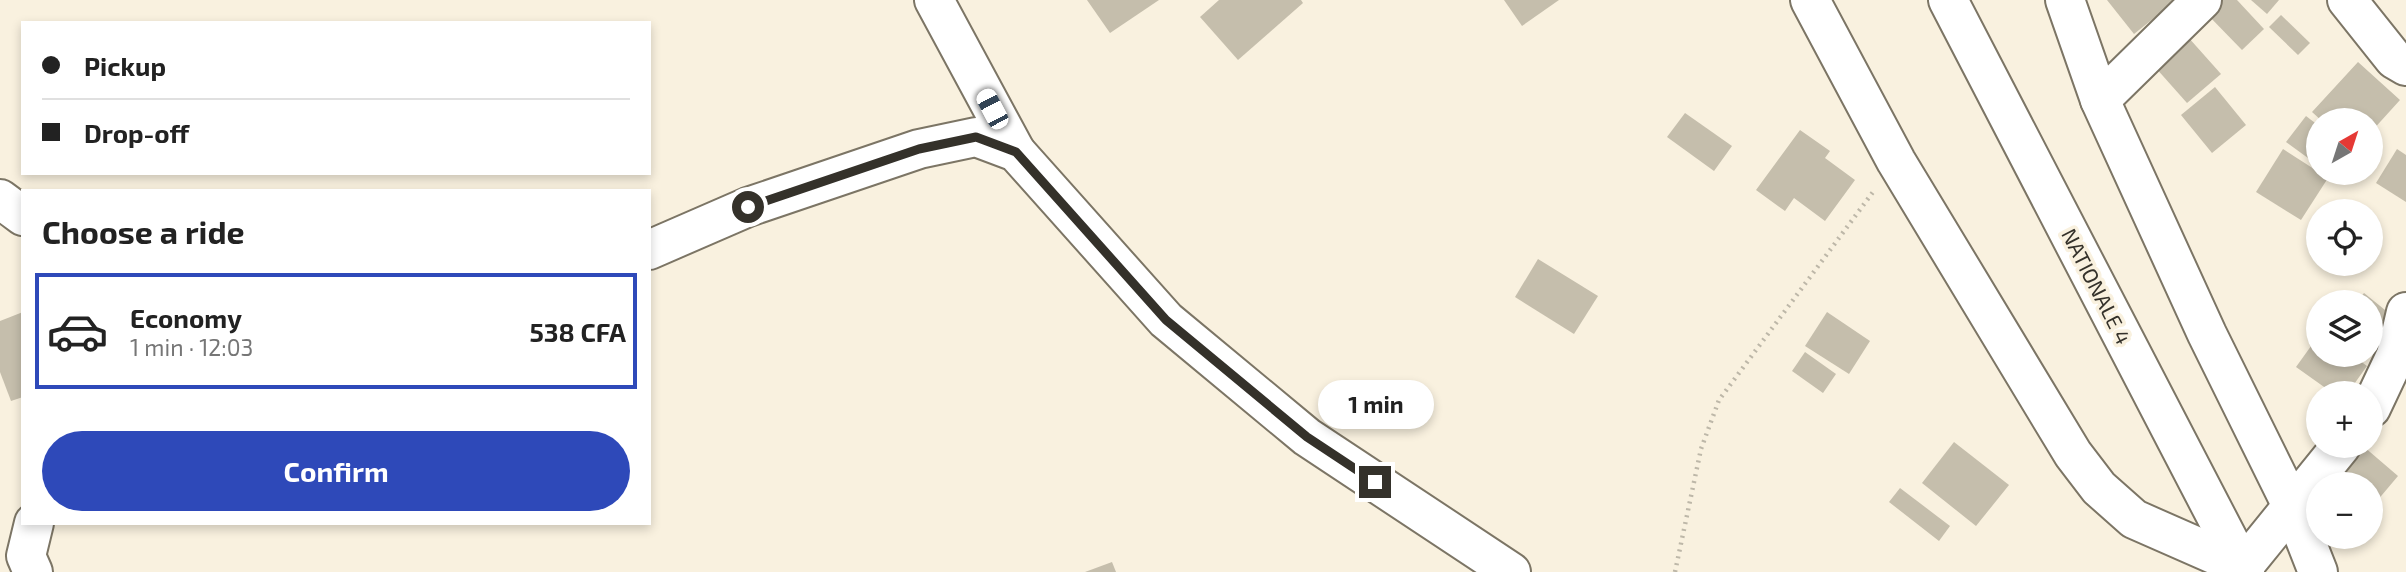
<!DOCTYPE html>
<html lang="en">
<head>
<meta charset="utf-8">
<style>
  :root { --surface:#fff; --page:#f6f6f6; --text:#222; --muted:#767676; --line:#e0e0e0; --accent:#2e49b9 }
  body { margin:0; font-family:"Exo 2",sans-serif; background:var(--page); color:var(--text); height:100vh; display:flex; flex-direction:column; font-size:26px; white-space:nowrap }
  * { box-sizing:border-box; margin:0 }
  p { font-size:23px; color:var(--muted) }
  .icon { flex:none; width:38px; height:38px; fill:none; stroke:currentColor; stroke-width:2; stroke-linecap:round; stroke-linejoin:round }
  .map { position:relative; flex:1; overflow:hidden }
  .sheet { position:absolute; left:21px; top:189px; width:630px; height:336px; display:flex; flex-direction:column; background:var(--surface); border-radius:0px; box-shadow:0 4px 10px #0003 }
  .sheet>* { flex:none }
  .banner { position:absolute; left:21px; top:21px; width:630px; height:154px; border-radius:0px; box-shadow:0 4px 10px #0003; display:grid; align-content:center; height:154px; padding:0 21px; background:var(--surface) }
  .needle { width:46px; rotate:39deg }
  .controls { position:absolute; left:2306px; top:108px; display:grid; gap:14px }
  .controls a { display:grid; place-items:center; width:77px; height:77px; border-radius:50%; background:var(--surface); box-shadow:0 4px 10px #0003; font-size:35px }
  .end { position:absolute; width:32px; height:32px; margin:-16px; border:9px solid #34312a; background:#fff; box-shadow:0 0 0 4px #fff }
  .from { border-radius:50% }
  .bubble { position:absolute; height:49px; border-radius:24px; background:var(--surface); box-shadow:0 4px 10px #0003; font-size:23px; font-weight:700; line-height:49px; text-align:center }
  .car { position:absolute; width:21px; height:42px; margin:-21px -10px; border-radius:9px; box-shadow:0 0 5px 2px #0007; background:linear-gradient(#fff 24%,#345 0 40%,#fff 0 76%,#345 0 86%,#fff 0) }
  .banner b { display:flex; align-items:center; gap:24px; height:66px; font-size:26px }
  .banner b+b { border-top:2px solid var(--line) }
  .banner i { width:18px; height:18px; background:var(--text) }
  ul { padding:0; list-style:none }
  li { display:flex; align-items:center; gap:21px; height:116px; margin:0 14px 10px; padding:0 7px; border:4px solid transparent; border-radius:0px }
  li div { flex:1 }
  li b { display:block; font-size:26px }
  li em { font-style:normal; font-weight:700 }
  li.on { border-color:var(--accent) }
  li>.icon { width:63px; height:63px; stroke-width:1.5 }
  h2 { padding:0 21px; font-size:32px; line-height:84px }
  .action { display:flex; gap:14px; margin-top:auto; padding:14px 21px }
  .action a { flex:1; height:80px; border-radius:42px; background:var(--accent); color:#fff; font-size:28px; font-weight:700; line-height:80px; text-align:center }
  .map>svg:first-child { display:block }
  .building { fill:#c5beac }
  .lines { fill:none; stroke-linecap:round; stroke-linejoin:round }
  .minor-casing { stroke:#7c7565; stroke-width:42 }
  .highway-casing { stroke:#7c7565; stroke-width:42 }
  .path { stroke:#bdb7a8; stroke-width:4.5; stroke-dasharray:2 5; stroke-linecap:butt }
  .minor { stroke:#fff; stroke-width:38 }
  .highway { stroke:#fff; stroke-width:38 }
  .route { stroke:#34312a; stroke-width:9 }
  .labels { text-anchor:middle; dominant-baseline:central; stroke-width:7; stroke-linejoin:round; paint-order:stroke }
  .street-label { font-size:21px; fill:#34312a; stroke:#f9f1df }
</style>
</head>
<body>
<div class="map">
<svg width="2406" height="572" viewBox="0 0 2406 572">
  <rect width="100%" height="100%" fill="#f9f1df"/>
  <g class="building">
    <path d="M1087,0H1159L1110,33Z"/>
    <path d="M1219,0H1301L1303,3L1238,60L1200,17Z"/>
    <path d="M1504,0H1559L1522,26Z"/>
    <path d="M2107,0H2173L2174,2L2134,34Z"/>
    <path d="M2219,0H2237L2264,29L2242,50L2206,13Z"/>
    <path d="M2251,0H2279L2267,14Z"/>
    <path d="M2281,15L2310,43L2298,55L2269,27Z"/>
    <path d="M2188,37L2221,74L2187,103L2155,67Z"/>
    <path d="M2358,62L2400,100L2371,132V121H2322L2312,112Z"/>
    <path d="M2215,87L2246,125L2212,153L2181,115Z"/>
    <path d="M1685,113L1732,146L1714,171L1667,137Z"/>
    <path d="M2306,116L2319,126V166L2286,142Z"/>
    <path d="M1800,130L1830,151L1825,158L1855,180L1825,221L1794,198L1785,211L1756,190Z"/>
    <path d="M2283,149L2328,178L2301,220L2256,192Z"/>
    <path d="M2397,149L2406,155V202L2376,183Z"/>
    <path d="M1538,259L1598,296L1574,334L1515,297Z"/>
    <path d="M2364,293L2390,314L2373,335L2371,303H2356Z"/>
    <path d="M23,312V397L11,401L0,372V321Z"/>
    <path d="M1827,312L1870,341L1849,374L1805,346Z"/>
    <path d="M2319,335V355H2352L2367,366L2347,394H2334L2296,367Z"/>
    <path d="M1805,352L1836,374L1823,393L1792,371Z"/>
    <path d="M1954,442L2009,485L1976,526L1922,483Z"/>
    <path d="M2348,446H2363L2398,476L2371,508V485H2331Z"/>
    <path d="M1900,488L1950,526L1939,541L1889,502Z"/>
    <path d="M1112,562L1116,572H1085Z"/>
  </g>
  <g class="lines">
    <defs>
      <g id="minor">
        <path d="M934,0L1016,152"/>
        <path d="M1810,0L1896,161L2073,454L2099,488L2134,519L2243,567L2341,446"/>
        <path d="M2065,0L2100,100L2207,334L2292,506L2318,572"/>
        <path d="M2347,0L2394,59L2406,66"/>
        <path d="M2100,100L2202,0"/>
        <path d="M0,199L23,216"/>
        <path d="M649,250L748,207L919,149L976,137L1016,152L1166,320L1307,437L1511,572"/>
        <path d="M2371,408L2396,355L2406,312"/>
        <path d="M33,572L26,556L34,523"/>
      </g>
      <path id="highway" d="M1948,0L2245,572"/>
    </defs>
    <use href="#minor" class="minor-casing"/>
    <use href="#highway" class="highway-casing"/>
    <path class="path" d="M1675,572L1701,449L1719,400L1873,192"/>
    <use href="#minor" class="minor"/>
    <use href="#highway" class="highway"/>
  </g>
  <g class="lines">
    <path class="route" d="M748,207L919,149L976,137L1016,152L1166,320L1307,437L1375,482"/>
  </g>
  <g class="labels">
    <g class="street-label">
      <text transform="translate(2097 286) rotate(63)">NATIONALE 4</text>
    </g>
  </g>
</svg>
<div class="controls">
<a><svg class="needle" viewBox="-14 -14 28 28"><path d="M0-13l5 13h-10z" fill="#e53935"/><path d="M0 13l5-13h-10z" fill="#767676"/></svg></a>
<a><svg class="icon" aria-label="locate" viewBox="0 0 24 24"><circle cx="12" cy="12" r="6"/><path d="M12 2v4M12 18v4M2 12h4M18 12h4"/></svg></a>
<a><svg class="icon" aria-label="layers" viewBox="0 0 24 24"><path d="M12 4l9 5-9 5-9-5zM3 14l9 5 9-5"/></svg></a>
<a>+</a>
<a>−</a>
</div>
<i class="end from" style="left:748px;top:207px"></i>
<i class="end" style="left:1375px;top:482px"></i>
<div class="bubble" style="left:1318px;top:380px;width:116px">1 min</div>
<i class="car" style="left:992px;top:109px;rotate:332deg"></i>
<div class="banner">
<b><i class="from"></i>Pickup</b>
<b><i></i>Drop-off</b>
</div>
<section class="sheet">
<h2>Choose a ride</h2>
<ul>
<li class="on"><svg class="icon" aria-label="car" viewBox="0 0 24 24"><path d="M5 17H2v-5l4-1 3-4h7l3 4 3 1v5h-3M9 17h6M6 11h13"/><circle cx="7" cy="17" r="2"/><circle cx="17" cy="17" r="2"/></svg><div><b>Economy</b><p>1 min · 12:03</p></div><em>538 CFA</em></li>
</ul>
<div class="action"><a>Confirm</a></div>
</section>
</div>
</body>
</html>
